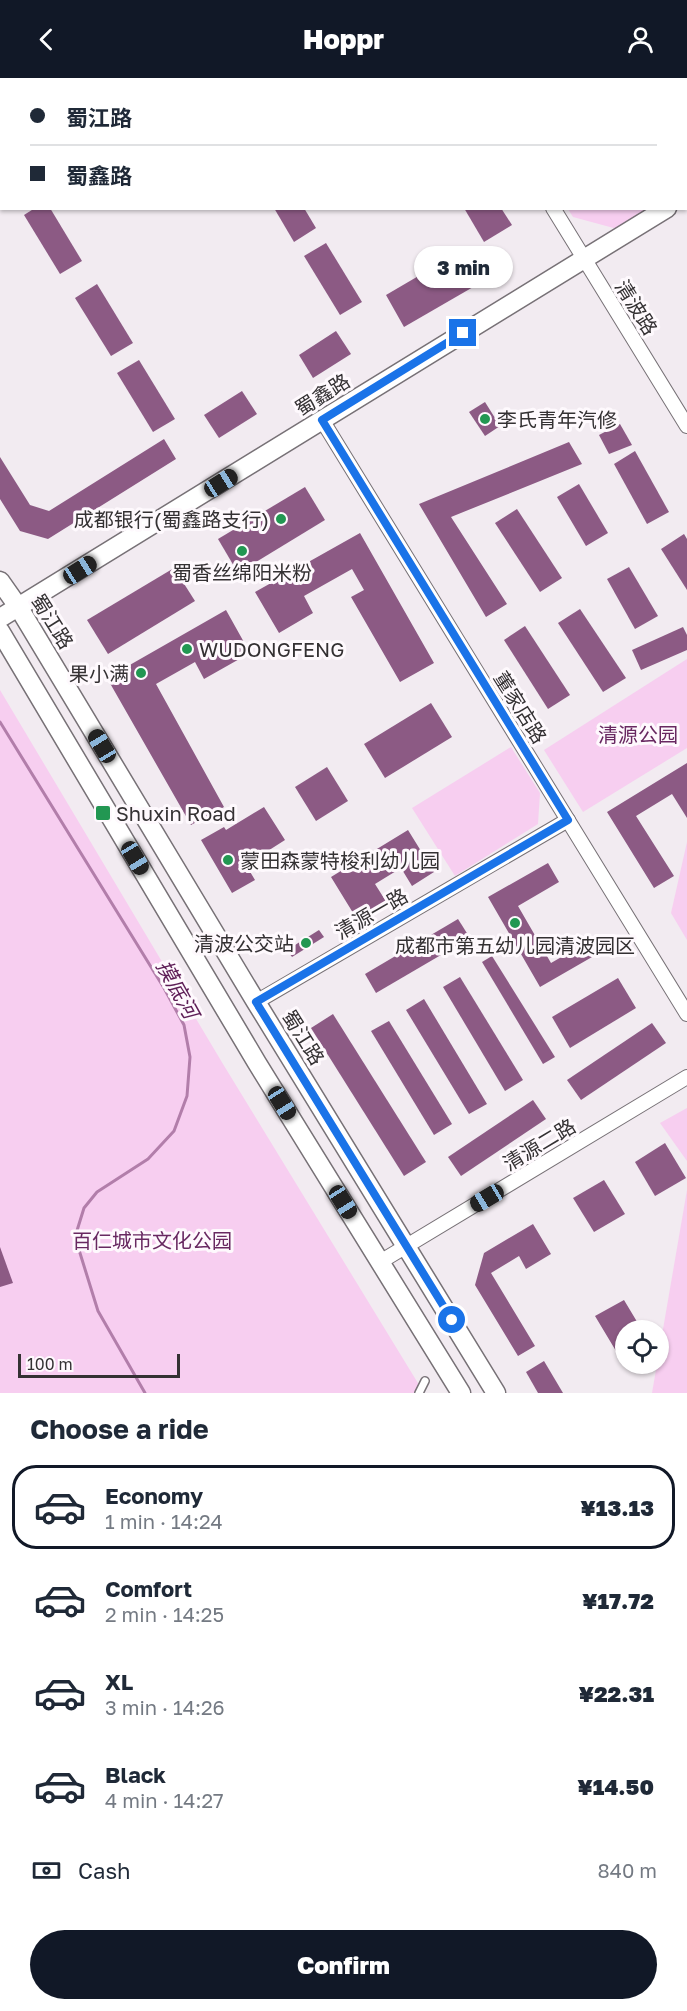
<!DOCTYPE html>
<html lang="en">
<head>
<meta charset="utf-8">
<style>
  :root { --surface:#fff; --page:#f6f6f7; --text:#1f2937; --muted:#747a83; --line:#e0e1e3; --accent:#111827 }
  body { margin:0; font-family:"Golos Text","Noto Sans SC",sans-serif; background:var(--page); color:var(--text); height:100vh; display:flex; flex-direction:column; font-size:22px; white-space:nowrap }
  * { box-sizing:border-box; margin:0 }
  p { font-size:20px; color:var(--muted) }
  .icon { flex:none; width:33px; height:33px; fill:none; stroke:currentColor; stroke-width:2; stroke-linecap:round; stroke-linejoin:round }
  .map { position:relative; height:1315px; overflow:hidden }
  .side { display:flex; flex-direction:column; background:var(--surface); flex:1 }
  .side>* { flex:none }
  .guide { position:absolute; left:0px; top:0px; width:687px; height:132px; box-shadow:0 2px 4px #0004; display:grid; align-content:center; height:132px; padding:0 30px; background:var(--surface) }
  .buttons { position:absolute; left:615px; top:1242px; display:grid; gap:12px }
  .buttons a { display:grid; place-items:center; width:54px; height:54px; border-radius:50%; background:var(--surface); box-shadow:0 2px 4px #0004; font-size:30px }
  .scale { position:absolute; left:18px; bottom:15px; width:162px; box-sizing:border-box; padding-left:6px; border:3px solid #343133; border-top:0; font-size:16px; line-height:21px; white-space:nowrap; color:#343133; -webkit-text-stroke:4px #fef9fd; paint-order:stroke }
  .end { position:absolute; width:27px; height:27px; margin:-14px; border:8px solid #1a73e8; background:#fff; box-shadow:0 0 0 3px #fff }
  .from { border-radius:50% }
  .bubble { position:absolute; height:42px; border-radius:21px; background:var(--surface); box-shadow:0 2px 4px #0004; font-size:20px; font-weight:800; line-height:42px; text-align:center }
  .car { position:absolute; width:18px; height:36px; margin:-18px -9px; border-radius:8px; box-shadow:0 0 4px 2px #0007; background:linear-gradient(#222 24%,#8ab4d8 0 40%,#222 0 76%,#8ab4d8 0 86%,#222 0) }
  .guide b { display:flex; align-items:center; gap:21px; height:57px; font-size:22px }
  .guide b+b { border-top:2px solid var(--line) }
  .guide i { width:15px; height:15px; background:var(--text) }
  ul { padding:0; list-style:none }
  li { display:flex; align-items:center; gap:18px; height:84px; margin:0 12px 9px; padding:0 18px; border:3px solid transparent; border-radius:24px }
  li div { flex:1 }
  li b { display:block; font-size:22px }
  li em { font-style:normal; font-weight:800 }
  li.current { border-color:var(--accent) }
  li>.icon { width:54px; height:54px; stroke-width:1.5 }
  h2 { padding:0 30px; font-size:27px; line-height:72px }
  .pay { display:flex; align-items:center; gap:15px; height:66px; padding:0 30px; font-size:22px }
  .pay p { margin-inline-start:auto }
  .action { display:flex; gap:12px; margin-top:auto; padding:12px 30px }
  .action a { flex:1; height:69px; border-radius:36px; background:var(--accent); color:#fff; font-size:24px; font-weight:800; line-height:69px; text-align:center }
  header { display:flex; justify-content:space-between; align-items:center; height:78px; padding:0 30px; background:var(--accent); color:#fff; font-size:27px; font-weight:800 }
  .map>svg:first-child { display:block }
  .green { fill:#f7cef0 }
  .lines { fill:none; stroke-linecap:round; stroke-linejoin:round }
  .stream { stroke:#b27eaa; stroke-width:3 }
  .building { fill:#8c5a84 }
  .lane-casing { stroke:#777176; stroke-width:10 }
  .street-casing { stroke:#777176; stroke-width:16 }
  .secondary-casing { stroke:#777176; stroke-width:21 }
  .lane { stroke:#fff; stroke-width:7 }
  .street { stroke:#fff; stroke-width:14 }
  .secondary { stroke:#fff; stroke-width:18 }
  .route { stroke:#1a73e8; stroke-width:8 }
  .poi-dot { fill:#229752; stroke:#fef9fd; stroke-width:2 }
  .labels { text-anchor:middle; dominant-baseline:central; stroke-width:6; stroke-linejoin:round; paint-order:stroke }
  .street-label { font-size:20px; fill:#343133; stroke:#fef9fd }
  .poi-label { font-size:20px; fill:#343133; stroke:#fef9fd; text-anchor:start }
  .park-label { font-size:20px; fill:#682861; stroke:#fef9fd }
  .water-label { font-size:21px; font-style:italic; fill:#5d1d56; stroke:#fef9fd }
</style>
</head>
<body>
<header><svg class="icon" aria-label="back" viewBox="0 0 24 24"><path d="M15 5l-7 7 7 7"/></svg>Hoppr<svg class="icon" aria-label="person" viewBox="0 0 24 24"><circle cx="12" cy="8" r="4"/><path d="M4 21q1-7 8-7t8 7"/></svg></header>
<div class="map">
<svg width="687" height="1315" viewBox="0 0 687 1315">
  <rect width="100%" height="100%" fill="#f2ebf1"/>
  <g class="green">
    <path d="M568,131H654L621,152L573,139Z"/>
    <path d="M687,581V670L583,734L544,672Z"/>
    <path d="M0,612L223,986L424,1315H0Z"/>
    <path d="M511,669L540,715L538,746L455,798L412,730Z"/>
    <path d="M687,764V862L671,835Z"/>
    <path d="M687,1030V1083L660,1045Z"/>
    <path d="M687,1112V1315H652Z"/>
  </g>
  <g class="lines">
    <path class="stream" d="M0,644L164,910L184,947L190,979L187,1018L174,1053L148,1081L97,1114L84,1130L75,1159L98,1233L145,1315"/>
  </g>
  <g class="building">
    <path d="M35,130H50L82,183L60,196L24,137Z"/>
    <path d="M274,130H304L316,150L294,164Z"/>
    <path d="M464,130H501L512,147L484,164Z"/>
    <path d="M326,165L362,224L340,237L304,178Z"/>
    <path d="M468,169L487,201L404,249L386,217Z"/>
    <path d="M97,206L133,265L111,278L75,220Z"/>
    <path d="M336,253L351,276L313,300L299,277Z"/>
    <path d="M139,282L175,341L153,354L117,295Z"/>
    <path d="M242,313L257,336L219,360L204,337Z"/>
    <path d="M485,324L500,348L485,358L469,334Z"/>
    <path d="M620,346L632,367L609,376L599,357Z"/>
    <path d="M164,361L176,381L48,461L20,453L0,421V379L30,427L49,433Z"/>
    <path d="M569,364L582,386L451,439L507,526L486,539L419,426Z"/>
    <path d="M635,373L669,434L647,446L614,386Z"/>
    <path d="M579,406L608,455L586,468L557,419Z"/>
    <path d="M305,409L325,442L238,495L218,461Z"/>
    <path d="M517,431L562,500L540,514L495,445Z"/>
    <path d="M360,455L434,585L400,604L351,519L364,512L352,491L304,518L313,535L279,555L255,514Z"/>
    <path d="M684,456L687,461V512L661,471Z"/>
    <path d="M629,489L658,538L635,551L607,501Z"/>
    <path d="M174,490L195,523L108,576L87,542Z"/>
    <path d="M580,531L626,600L603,614L558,545Z"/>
    <path d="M226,532L250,575L204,601L195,584L156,606L224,729L191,747L107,600Z"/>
    <path d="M525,548L570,617L548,631L504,562Z"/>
    <path d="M683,549L687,557V572L641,592L632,572Z"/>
    <path d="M431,625L452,659L385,700L364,666Z"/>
    <path d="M687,685V740L672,716L636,738L674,798L654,810L607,734Z"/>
    <path d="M327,689L348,723L316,743L295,709Z"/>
    <path d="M264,729L285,762L246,787L255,802L232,815L201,762L224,749L226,752Z"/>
    <path d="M408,752L434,794L412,808L401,790L375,806L387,825L358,843L331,799Z"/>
    <path d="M548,785L559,804L518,828L551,885L591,862L599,875L540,909L488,819Z"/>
    <path d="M458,841L470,860L376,915L365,896Z"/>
    <path d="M319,852L324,859L292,879L287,872Z"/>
    <path d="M492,878L555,979L543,986L482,884Z"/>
    <path d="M460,899L523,1002L505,1013L443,909Z"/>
    <path d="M618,900L636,930L570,970L552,939Z"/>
    <path d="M424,921L487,1026L469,1036L406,932Z"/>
    <path d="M333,936L426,1084L404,1098L311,950Z"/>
    <path d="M389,943L452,1046L434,1057L371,953Z"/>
    <path d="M652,945L666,965L581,1022L567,1002Z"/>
    <path d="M533,1022L546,1041L461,1098L448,1079Z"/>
    <path d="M665,1065L686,1100L655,1118L635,1084Z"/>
    <path d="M604,1102L625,1136L594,1154L573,1120Z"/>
    <path d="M533,1146L551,1176L526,1191L519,1178L491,1195L535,1268L518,1278L475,1207L484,1175Z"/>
    <path d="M0,1169L13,1205L0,1209Z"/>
    <path d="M624,1222L642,1252H626V1274L619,1278L595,1238Z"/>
    <path d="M544,1283L563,1315H538L526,1294Z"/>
  </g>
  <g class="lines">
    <defs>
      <path id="lane" d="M419,1315L425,1303"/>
      <g id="street">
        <path d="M470,0L471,2"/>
        <path d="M553,130L687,348"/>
        <path d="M322,342L687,936"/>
        <path d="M256,924L568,742"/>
        <path d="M380,1184L687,999"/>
      </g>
      <g id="secondary">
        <path d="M686,119L687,118"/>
        <path d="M0,503L19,530L256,924L496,1315"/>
        <path d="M0,540L667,130"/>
        <path d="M0,553L257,985L461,1315"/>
      </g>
    </defs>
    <use href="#lane" class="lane-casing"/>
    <use href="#street" class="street-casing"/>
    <use href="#secondary" class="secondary-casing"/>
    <use href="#lane" class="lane"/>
    <use href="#street" class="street"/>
    <use href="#secondary" class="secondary"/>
  </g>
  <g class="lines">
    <path class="route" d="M452,1242L256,924L568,742L322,342L463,255"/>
  </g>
  <g class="poi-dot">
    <circle cx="485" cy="341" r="6"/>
    <circle cx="281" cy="441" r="6"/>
    <circle cx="242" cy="473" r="6"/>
    <circle cx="187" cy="571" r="6"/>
    <circle cx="141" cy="595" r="6"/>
    <rect x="95" y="727" width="16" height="16" rx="3"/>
    <circle cx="228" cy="782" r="6"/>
    <circle cx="515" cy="845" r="6"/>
    <circle cx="306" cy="865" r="6"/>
  </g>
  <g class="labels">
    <g class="street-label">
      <text transform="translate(637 229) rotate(58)">清波路</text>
      <text transform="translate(322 316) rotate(-32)">蜀鑫路</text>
      <text transform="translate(53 543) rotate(58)">蜀江路</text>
      <text transform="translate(521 629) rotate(58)">董家店路</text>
      <text transform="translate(371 835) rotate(-30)">清源一路</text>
      <text transform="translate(304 959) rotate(58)">蜀江路</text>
      <text transform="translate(539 1066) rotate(-31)">清源二路</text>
    </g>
    <g class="poi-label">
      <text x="497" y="341">李氏青年汽修</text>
      <text x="269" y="441" text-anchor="end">成都银行(蜀鑫路支行)</text>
      <text x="242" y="494" text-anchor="middle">蜀香丝绵阳米粉</text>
      <text x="199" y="571">WUDONGFENG</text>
      <text x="129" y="595" text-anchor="end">果小满</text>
      <text x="116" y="735">Shuxin Road</text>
      <text x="240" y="782">蒙田森蒙特梭利幼儿园</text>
      <text x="294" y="865" text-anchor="end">清波公交站</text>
      <text x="515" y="867" text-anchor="middle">成都市第五幼儿园清波园区</text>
    </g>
    <g class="park-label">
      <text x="638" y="656">清源公园</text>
      <text x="152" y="1162">百仁城市文化公园</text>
    </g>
    <g class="water-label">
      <text transform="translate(178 911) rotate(61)">摸底河</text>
    </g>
  </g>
</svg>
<div class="buttons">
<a><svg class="icon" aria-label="locate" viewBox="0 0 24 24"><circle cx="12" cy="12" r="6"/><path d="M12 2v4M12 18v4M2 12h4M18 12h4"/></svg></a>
</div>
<div class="scale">100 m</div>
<i class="end from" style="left:452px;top:1242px"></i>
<i class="end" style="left:463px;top:255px"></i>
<div class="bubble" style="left:414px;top:168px;width:99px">3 min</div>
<i class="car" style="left:221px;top:405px;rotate:58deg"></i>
<i class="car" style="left:80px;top:492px;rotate:58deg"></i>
<i class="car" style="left:102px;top:668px;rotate:329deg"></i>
<i class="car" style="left:135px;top:780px;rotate:149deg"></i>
<i class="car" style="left:282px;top:1025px;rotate:148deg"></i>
<i class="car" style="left:487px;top:1120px;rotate:239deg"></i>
<i class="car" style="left:343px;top:1124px;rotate:148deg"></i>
<div class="guide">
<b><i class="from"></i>蜀江路</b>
<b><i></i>蜀鑫路</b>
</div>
</div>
<section class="side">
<h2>Choose a ride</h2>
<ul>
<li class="current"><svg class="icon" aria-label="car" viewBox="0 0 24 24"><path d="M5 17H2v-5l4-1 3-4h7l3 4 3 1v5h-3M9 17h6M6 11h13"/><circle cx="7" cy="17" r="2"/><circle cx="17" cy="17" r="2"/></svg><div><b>Economy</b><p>1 min · 14:24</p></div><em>¥13.13</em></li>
<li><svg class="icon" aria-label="car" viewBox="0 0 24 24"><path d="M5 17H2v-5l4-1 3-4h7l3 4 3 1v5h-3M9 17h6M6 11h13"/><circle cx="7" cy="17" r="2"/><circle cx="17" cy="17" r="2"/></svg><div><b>Comfort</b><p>2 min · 14:25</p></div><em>¥17.72</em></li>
<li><svg class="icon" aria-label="car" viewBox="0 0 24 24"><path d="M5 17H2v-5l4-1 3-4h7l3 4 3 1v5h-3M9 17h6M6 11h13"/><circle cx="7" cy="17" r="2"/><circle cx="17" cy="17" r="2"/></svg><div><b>XL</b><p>3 min · 14:26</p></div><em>¥22.31</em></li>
<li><svg class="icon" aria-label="car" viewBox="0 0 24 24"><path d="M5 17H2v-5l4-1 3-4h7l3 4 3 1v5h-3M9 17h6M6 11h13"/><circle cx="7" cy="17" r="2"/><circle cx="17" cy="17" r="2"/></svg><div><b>Black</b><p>4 min · 14:27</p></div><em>¥14.50</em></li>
</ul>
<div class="pay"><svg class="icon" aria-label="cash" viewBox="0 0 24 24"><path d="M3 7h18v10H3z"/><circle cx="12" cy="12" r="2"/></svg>Cash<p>840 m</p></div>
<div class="action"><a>Confirm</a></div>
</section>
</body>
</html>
